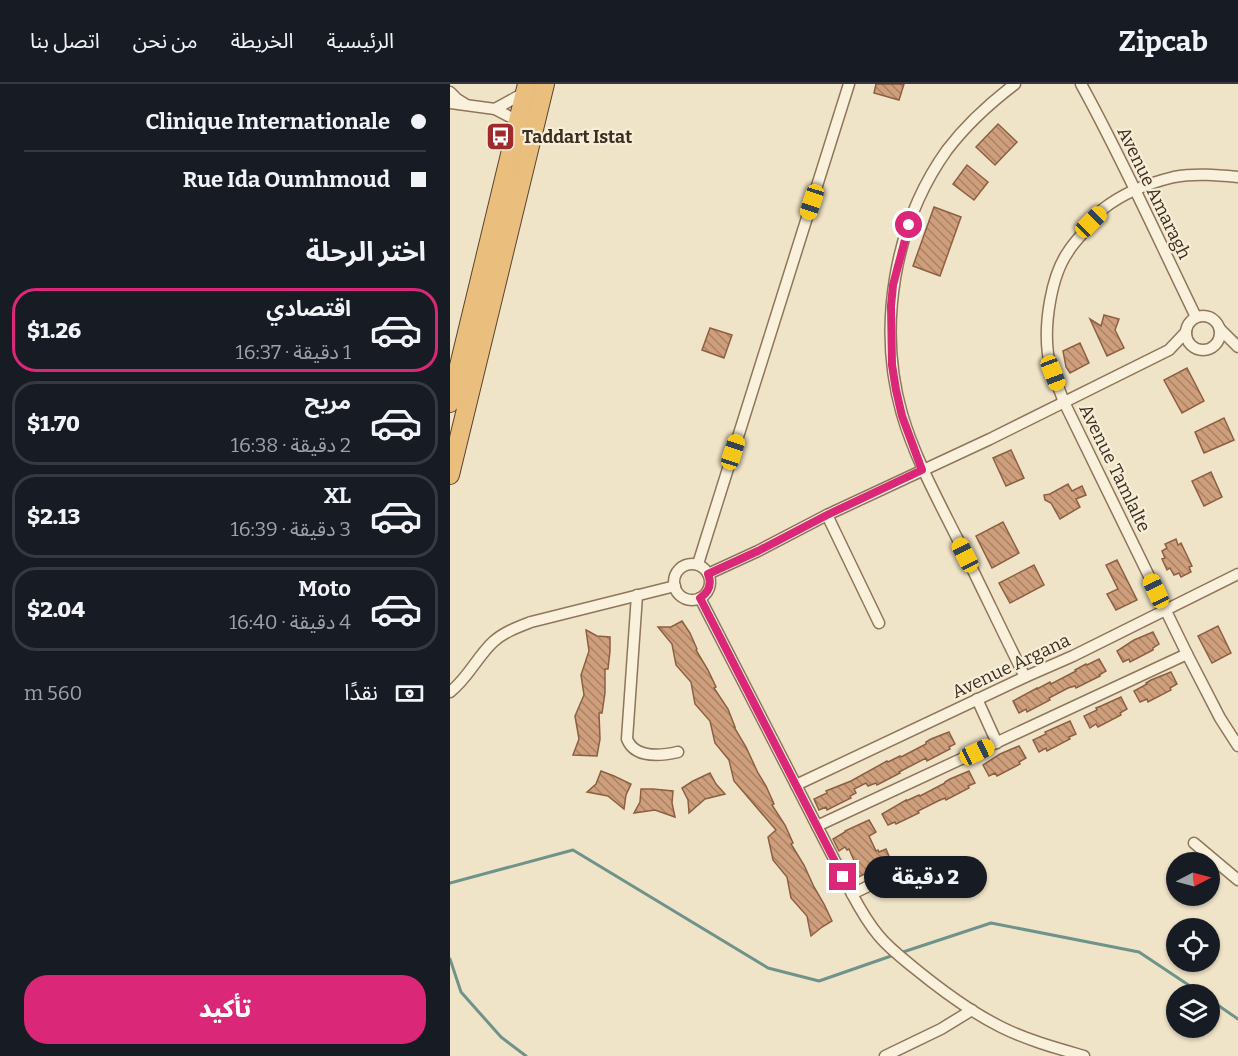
<!DOCTYPE html>
<html lang="ar">
<head>
<meta charset="utf-8">
<style>
  :root { --surface:#171b24; --page:#20242c; --text:#f1f3f6; --muted:#9ea1a6; --line:#363941; --accent:#db2777 }
  body { margin:0; font-family:Bitter,"Noto Sans Arabic",serif; background:var(--page); color:var(--text); direction:rtl; height:100vh; display:flex; flex-direction:column; font-size:22px; white-space:nowrap }
  * { box-sizing:border-box; margin:0 }
  p { font-size:20px; color:var(--muted) }
  .icon { flex:none; width:33px; height:33px; fill:none; stroke:currentColor; stroke-width:2; stroke-linecap:round; stroke-linejoin:round }
  .map { position:relative; flex:1; overflow:hidden; direction:ltr }
  .side { display:flex; flex-direction:column; background:var(--surface); width:450px }
  .side>* { flex:none }
  .banner { display:grid; align-content:center; height:132px; padding:0 24px; background:var(--surface) }
  .needle { width:39px; rotate:84deg }
  .tools { position:absolute; left:716px; top:768px; display:grid; gap:12px }
  .tools a { display:grid; place-items:center; width:54px; height:54px; border-radius:50%; background:var(--surface); box-shadow:0 2px 4px #0004; font-size:30px }
  .end { position:absolute; width:27px; height:27px; margin:-14px; border:8px solid #db2777; background:#fff; box-shadow:0 0 0 3px #fff }
  .from { border-radius:50% }
  .bubble { position:absolute; height:42px; border-radius:21px; background:var(--surface); box-shadow:0 2px 4px #0004; font-size:20px; font-weight:800; line-height:42px; text-align:center; direction:rtl }
  .car { position:absolute; width:18px; height:36px; margin:-18px -9px; border-radius:8px; box-shadow:0 0 4px 2px #0007; background:linear-gradient(#f5c518 24%,#345 0 40%,#f5c518 0 76%,#345 0 86%,#f5c518 0) }
  .banner b { display:flex; align-items:center; gap:21px; height:57px; font-size:22px }
  .banner b+b { border-top:2px solid var(--line) }
  .banner i { width:15px; height:15px; background:var(--text) }
  ul { padding:0; list-style:none }
  li { display:flex; align-items:center; gap:18px; height:84px; margin:0 12px 9px; padding:0 12px; border:3px solid var(--line); border-radius:24px }
  li div { flex:1 }
  li b { display:block; font-size:22px }
  li em { font-style:normal; font-weight:800 }
  li.active { border-color:var(--accent) }
  li>.icon { width:54px; height:54px; stroke-width:1.5 }
  h2 { padding:0 24px; font-size:27px; line-height:72px }
  .pay { display:flex; align-items:center; gap:15px; height:66px; padding:0 24px; font-size:22px }
  .pay p { margin-inline-start:auto }
  .action { display:flex; gap:12px; margin-top:auto; padding:12px 24px }
  .action a { flex:1; height:69px; border-radius:24px; background:var(--accent); color:#fff; font-size:24px; font-weight:800; line-height:69px; text-align:center }
  header { display:flex; align-items:center; gap:36px; box-sizing:border-box; height:84px; padding:0 30px; background:var(--surface); border-bottom:2px solid var(--line) }
  header strong { font-size:28px }
  nav { display:flex; gap:33px; margin-inline-start:auto; font-size:21px }
  main { display:flex; flex:1; min-height:0 }
  .map>svg:first-child { display:block }
  .lines { fill:none; stroke-linecap:round; stroke-linejoin:round }
  .stream { stroke:#6f938a; stroke-width:3 }
  .building { fill:url(#building-back-hatch); stroke:#8d5f41; stroke-width:1.5 }
  .minor-casing { stroke:#8d765c; stroke-width:13 }
  .trunk-casing { stroke:#5b4430; stroke-width:20 }
  .minor { stroke:#faf1dc; stroke-width:10 }
  .trunk { stroke:#eabe7c; stroke-width:18 }
  .route { stroke:#db2777; stroke-width:8 }
  .labels { text-anchor:middle; dominant-baseline:central; stroke-width:4.5; stroke-linejoin:round; paint-order:stroke }
  .poi-label { font-size:18px; font-weight:bold; fill:#3d2e20; stroke:#f7eed8; text-anchor:start }
  .street-label { font-size:18px; fill:#3d2e20; stroke:#f7eed8 }
</style>
</head>
<body>
<header>
<strong>Zipcab</strong>
<nav><a>الرئيسية</a><a>الخريطة</a><a>من نحن</a><a>اتصل بنا</a></nav>
</header>
<main>
<div class="map">
<svg width="788" height="972" viewBox="0 0 788 972">
  <defs>
    <pattern id="building-back-hatch" width="6" height="6" patternUnits="userSpaceOnUse" patternTransform="scale(1.5)"><rect width="6" height="6" fill="#cf9f7d"/><path d="M-1 5l2 2M0 0l6 6M5-1l2 2" fill="none" stroke="#a98266"/></pattern>
  </defs>
  <rect width="100%" height="100%" fill="#f0e4c8"/>
  <g class="lines">
    <g class="stream">
      <path d="M0,799L123,766L318,884L369,897L444,871"/>
      <path d="M450,869L541,839L689,868L752,910"/>
      <path d="M0,875L11,908L51,953L76,972"/>
      <path d="M759,915L788,935"/>
    </g>
  </g>
  <g class="building">
    <path d="M426,0H454L449,16L424,9Z"/>
    <path d="M548,40L567,58L545,81L526,63Z"/>
    <path d="M517,81L538,98L524,116L503,100Z"/>
    <path d="M484,123L511,133L490,192L463,182Z"/>
    <path d="M654,231L669,235L665,246L674,264L657,272L640,235L651,242Z"/>
    <path d="M260,244L282,251L274,274L252,266Z"/>
    <path d="M630,259L639,279L620,289L616,283L613,267Z"/>
    <path d="M737,284L754,317L732,329L714,296Z"/>
    <path d="M774,334L784,356L754,369L745,348Z"/>
    <path d="M561,366L574,394L556,402L543,374Z"/>
    <path d="M761,388L772,413L754,422L742,397Z"/>
    <path d="M618,400L622,407L632,402L636,411L626,415L630,423L610,435L601,419L595,416L594,411L600,410Z"/>
    <path d="M553,438L569,469L542,484L526,452Z"/>
    <path d="M726,455L728,461L731,459L742,482L739,483L741,488L731,493L729,489L724,491L720,484L717,486L712,475L715,474L712,467L717,464L715,460Z"/>
    <path d="M667,476L687,516L666,526L657,510L668,505L656,481Z"/>
    <path d="M584,481L594,501L560,519L549,499Z"/>
    <path d="M232,537L240,549L247,565L246,566L258,586L266,603L264,604L278,625L285,643H284L296,663L308,689L316,702L324,720L322,721L335,741L343,759L341,760L354,781L364,803L374,820L382,837L372,843L361,852L357,832L341,814L337,793L323,776L318,753L326,746L284,697L279,676L265,659L260,637L245,620L241,598L226,581L222,560L208,543H221Z"/>
    <path d="M768,542L781,569L762,579L748,552Z"/>
    <path d="M136,546L147,552L160,553V567L158,585H155V609L152,629H149L150,655L147,672L123,671L129,655L125,632L134,611L131,591L139,567Z"/>
    <path d="M703,548L709,560L703,564V566L680,578L679,575L673,578L667,567L684,556Z"/>
    <path d="M649,575L656,587L649,591L650,592L626,604L625,602L618,604L599,614L600,616L577,628L576,625L569,629L563,617L587,604V605L600,598L601,600L626,587L625,586L636,580L637,581Z"/>
    <path d="M721,588L727,600L720,604L721,606L698,618L697,615L690,618L684,607L697,600L696,599L701,596Z"/>
    <path d="M671,613L677,625L670,629L671,631L648,643L646,640L640,644L634,632L647,626L646,624L651,622Z"/>
    <path d="M620,637L626,650L619,653L620,655L597,667L596,664L589,668L583,656L596,650L595,648Z"/>
    <path d="M499,648L505,660L499,663L500,665L477,677L476,674L449,688L450,689L427,701L426,699L418,702L416,699L404,705L406,709L400,712L401,714L377,726L376,723L369,726L364,715L377,709L376,707L401,697L437,677L438,678L450,672L451,673L476,660V658L481,655Z"/>
    <path d="M569,662L576,674L569,678L570,680L547,692L545,689L539,692L533,681L550,670Z"/>
    <path d="M151,687L164,692L181,700L176,711L174,725L158,712L137,708L146,700Z"/>
    <path d="M519,687L525,699L518,702L519,704L496,716L495,714L488,717L468,727L469,729L446,740L445,738L438,741L432,730L456,716V717L469,711L470,712L495,699V698L500,695Z"/>
    <path d="M260,689L266,700L275,710L255,715L239,729L238,716L232,704L243,697Z"/>
    <path d="M191,705H203L223,707L222,719L225,733L205,726L184,729L190,718Z"/>
    <path d="M419,736L426,748L419,752L426,767L428,766L429,768L436,765L441,777L418,790L417,789L404,795L398,782L405,779L399,765L397,766L395,763L389,767L383,755L395,748V747Z"/>
  </g>
  <g class="lines">
    <defs>
      <g id="minor">
        <path d="M565,0C540,19 516,41 497,66C444,140 427,243 452,330C465,374 487,414 507,454C530,500 552,547 575,593"/>
        <path d="M631,0C673,76 708,155 746,233"/>
        <path d="M0,8L7,15L15,20"/>
        <path d="M0,19L45,25L68,37"/>
        <path d="M45,25L74,9"/>
        <path d="M788,93C767,91 745,89 724,93C699,99 673,109 653,125C645,132 638,141 632,150C627,156 622,161 618,168C601,192 594,240 598,270C601,286 608,302 614,318L737,570L770,634L788,662"/>
        <circle cx="753" cy="249" r="17"/>
        <path d="M770,245L788,263"/>
        <path d="M377,431L429,539"/>
        <path d="M248,480L399,0"/>
        <circle cx="242" cy="498" r="18"/>
        <path d="M258,490L308,467L377,431L540,355L719,266L736,248"/>
        <path d="M187,511L177,655C185,675 210,672 228,668"/>
        <path d="M250,514L402,810C410,825 418,839 429,852C439,864 452,874 463,883C491,906 519,927 551,943C577,956 606,964 634,972"/>
        <path d="M0,608C18,594 27,573 43,558C54,548 68,543 81,538L225,502"/>
        <path d="M527,615L547,659"/>
        <path d="M346,701L575,593L623,572L788,490"/>
        <path d="M367,742L737,570"/>
        <path d="M744,759L788,796"/>
        <path d="M402,810L452,786"/>
        <path d="M435,972L491,945L522,926"/>
      </g>
      <g id="trunk">
        <path d="M0,319L77,0"/>
        <path d="M0,391L95,0"/>
      </g>
    </defs>
    <use href="#minor" class="minor-casing"/>
    <use href="#trunk" class="trunk-casing"/>
    <use href="#minor" class="minor"/>
    <use href="#trunk" class="trunk"/>
  </g>
  <g class="lines">
    <path class="route" d="M393,793L250,514C259,508 262,500 258,490L308,467L377,431L472,386L452,332L446,306L442,281L441,222L443,201L459,141"/>
  </g>
  <defs>
    <symbol id="bus-square" viewBox="-11 -11 22 22"><rect x="-9" y="-9" width="18" height="18" rx="4" fill="#9e2a2b" stroke="#f7eed8"/><path d="M-5-6H5V4H4V6H2V4H-2V6H-4V4H-5ZM-3.5-4V0h7V-4ZM-3.5 1.2v1.5H-2V1.2ZM2 1.2v1.5H3.5V1.2Z" fill="#fff"/></symbol>
  </defs>
  <g fill-rule="evenodd">
    <use href="#bus-square" x="34" y="36" width="33" height="33"/>
  </g>
  <g class="labels">
    <g class="poi-label">
      <text x="72" y="53">Taddart Istat</text>
    </g>
    <g class="street-label">
      <text transform="translate(704 109) rotate(64)">Avenue Amaragh</text>
      <text transform="translate(665 384) rotate(64)">Avenue Tamlalte</text>
      <text transform="translate(561 582) rotate(-25)">Avenue Argana</text>
    </g>
  </g>
</svg>
<div class="tools">
<a><svg class="needle" viewBox="-14 -14 28 28"><path d="M0-13l5 13h-10z" fill="#e53935"/><path d="M0 13l5-13h-10z" fill="#9ea1a6"/></svg></a>
<a><svg class="icon" aria-label="locate" viewBox="0 0 24 24"><circle cx="12" cy="12" r="6"/><path d="M12 2v4M12 18v4M2 12h4M18 12h4"/></svg></a>
<a><svg class="icon" aria-label="layers" viewBox="0 0 24 24"><path d="M12 4l9 5-9 5-9-5zM3 14l9 5 9-5"/></svg></a>
</div>
<i class="end from" style="left:459px;top:141px"></i>
<i class="end" style="left:393px;top:793px"></i>
<div class="bubble" style="left:414px;top:772px;width:123px">2 دقيقة</div>
<i class="car" style="left:362px;top:118px;rotate:198deg"></i>
<i class="car" style="left:641px;top:138px;rotate:45deg"></i>
<i class="car" style="left:603px;top:289px;rotate:159deg"></i>
<i class="car" style="left:283px;top:368px;rotate:18deg"></i>
<i class="car" style="left:515px;top:471px;rotate:333deg"></i>
<i class="car" style="left:706px;top:507px;rotate:335deg"></i>
<i class="car" style="left:527px;top:668px;rotate:65deg"></i>
</div>
<section class="side">
<div class="banner">
<b><i class="from"></i>Clinique Internationale</b>
<b><i></i>Rue Ida Oumhmoud</b>
</div>
<h2>اختر الرحلة</h2>
<ul>
<li class="active"><svg class="icon" aria-label="car" viewBox="0 0 24 24"><path d="M5 17H2v-5l4-1 3-4h7l3 4 3 1v5h-3M9 17h6M6 11h13"/><circle cx="7" cy="17" r="2"/><circle cx="17" cy="17" r="2"/></svg><div><b>اقتصادي</b><p>1 دقيقة · 16:37</p></div><em>$1.26</em></li>
<li><svg class="icon" aria-label="car" viewBox="0 0 24 24"><path d="M5 17H2v-5l4-1 3-4h7l3 4 3 1v5h-3M9 17h6M6 11h13"/><circle cx="7" cy="17" r="2"/><circle cx="17" cy="17" r="2"/></svg><div><b>مريح</b><p>2 دقيقة · 16:38</p></div><em>$1.70</em></li>
<li><svg class="icon" aria-label="car" viewBox="0 0 24 24"><path d="M5 17H2v-5l4-1 3-4h7l3 4 3 1v5h-3M9 17h6M6 11h13"/><circle cx="7" cy="17" r="2"/><circle cx="17" cy="17" r="2"/></svg><div><b>XL</b><p>3 دقيقة · 16:39</p></div><em>$2.13</em></li>
<li><svg class="icon" aria-label="car" viewBox="0 0 24 24"><path d="M5 17H2v-5l4-1 3-4h7l3 4 3 1v5h-3M9 17h6M6 11h13"/><circle cx="7" cy="17" r="2"/><circle cx="17" cy="17" r="2"/></svg><div><b>Moto</b><p>4 دقيقة · 16:40</p></div><em>$2.04</em></li>
</ul>
<div class="pay"><svg class="icon" aria-label="cash" viewBox="0 0 24 24"><path d="M3 7h18v10H3z"/><circle cx="12" cy="12" r="2"/></svg>نقدًا<p>560 m</p></div>
<div class="action"><a>تأكيد</a></div>
</section>
</main>
</body>
</html>
